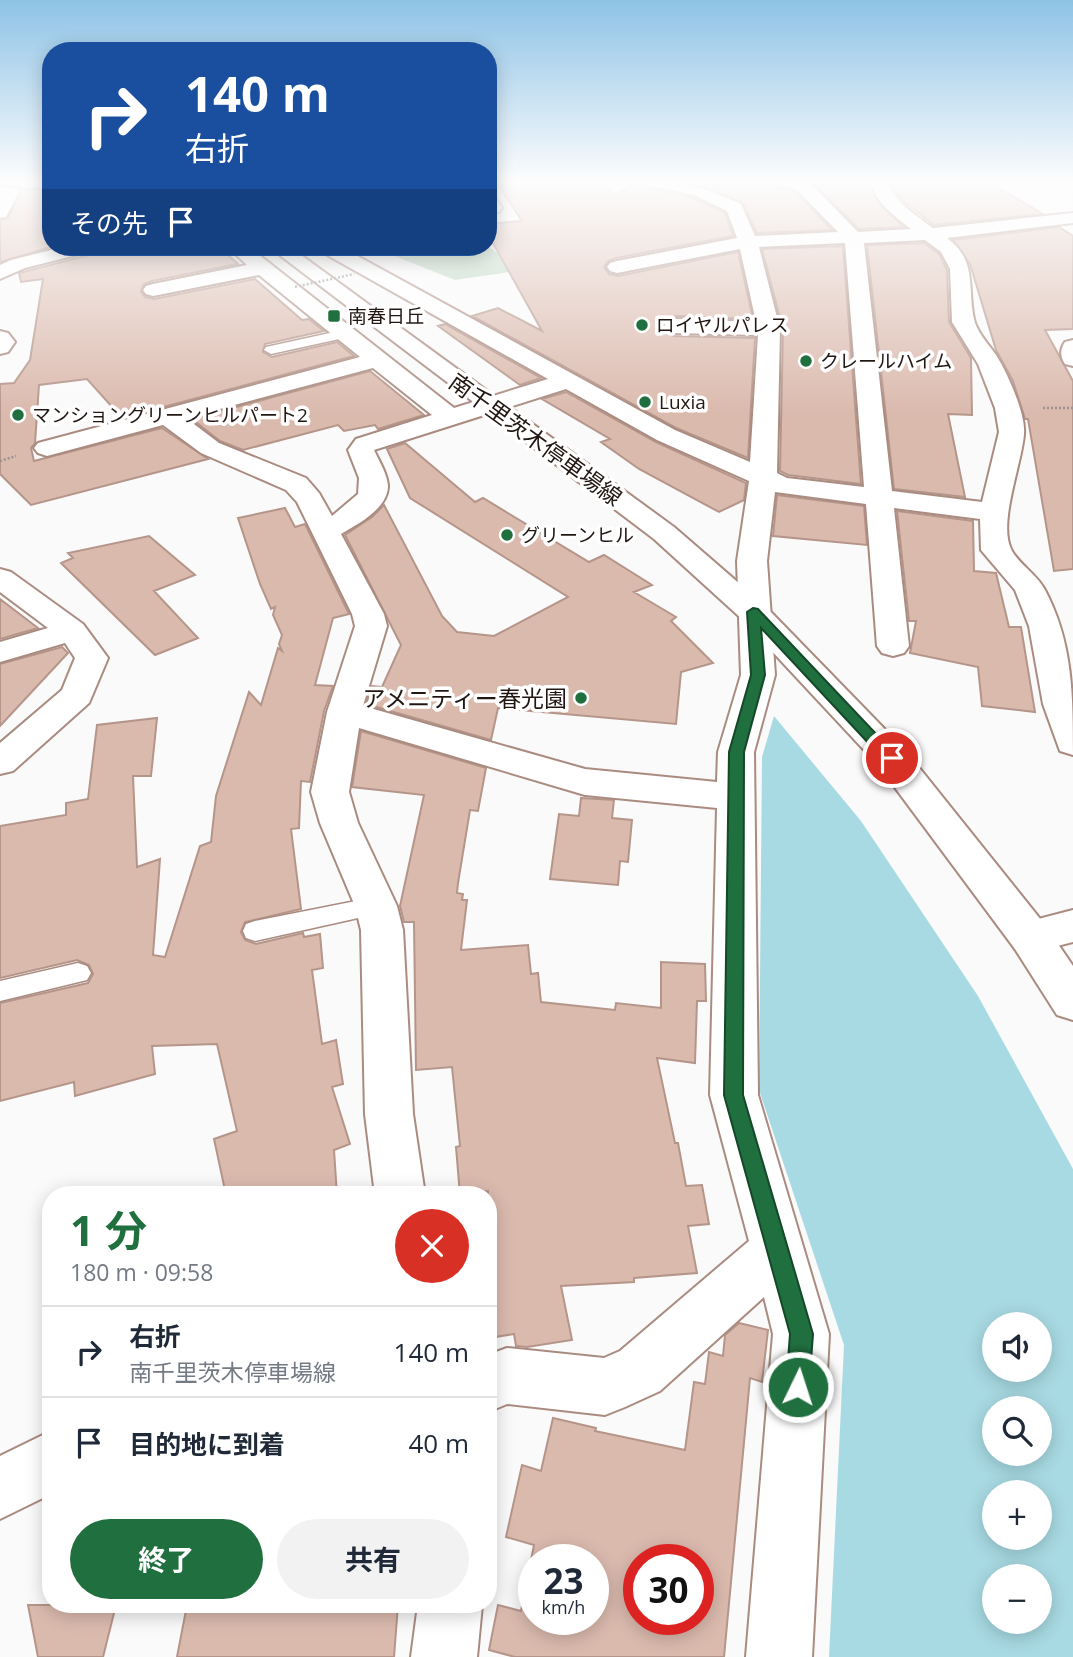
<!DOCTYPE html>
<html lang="ja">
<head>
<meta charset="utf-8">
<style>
	body { margin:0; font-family:"Open Sans","Noto Sans JP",sans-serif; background:#f2f2f3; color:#1f2937; height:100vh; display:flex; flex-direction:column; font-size:26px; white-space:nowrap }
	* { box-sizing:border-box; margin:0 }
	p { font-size:23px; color:#747a83 }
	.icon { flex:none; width:38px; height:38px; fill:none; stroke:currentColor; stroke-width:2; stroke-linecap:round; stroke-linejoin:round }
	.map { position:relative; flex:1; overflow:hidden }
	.details { position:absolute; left:42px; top:1186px; width:455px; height:427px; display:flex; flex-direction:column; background:#fff; border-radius:28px; box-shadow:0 4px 18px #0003 }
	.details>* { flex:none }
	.guide { position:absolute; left:42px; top:42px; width:455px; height:214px; border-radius:28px; box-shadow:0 4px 18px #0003; background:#1a4fa0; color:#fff; overflow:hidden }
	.controls { position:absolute; left:982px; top:1312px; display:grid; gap:14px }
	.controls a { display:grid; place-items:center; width:70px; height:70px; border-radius:50%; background:#fff; box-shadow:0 4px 18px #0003; font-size:35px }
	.speed { position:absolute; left:518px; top:1544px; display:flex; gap:14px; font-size:35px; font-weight:700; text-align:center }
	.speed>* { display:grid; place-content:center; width:91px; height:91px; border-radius:50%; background:#fff; box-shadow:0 4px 18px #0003; line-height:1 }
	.speed small { font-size:18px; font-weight:400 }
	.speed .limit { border:10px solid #d22; background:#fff; color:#111 }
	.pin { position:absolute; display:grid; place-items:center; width:60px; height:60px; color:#fff; margin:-30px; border:4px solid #fff; border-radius:50%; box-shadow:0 2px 7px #0007 }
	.me { position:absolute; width:77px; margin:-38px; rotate:4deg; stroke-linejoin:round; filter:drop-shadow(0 0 5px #0008) }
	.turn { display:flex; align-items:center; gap:24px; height:147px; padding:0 28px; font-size:32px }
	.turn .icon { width:91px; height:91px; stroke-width:2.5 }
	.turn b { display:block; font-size:49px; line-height:60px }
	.then { display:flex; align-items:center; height:66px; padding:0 28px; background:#0003; gap:14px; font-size:26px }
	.round { display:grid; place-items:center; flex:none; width:74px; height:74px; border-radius:37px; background:#f2f2f3 }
	.headline { display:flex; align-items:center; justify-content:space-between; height:119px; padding:0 28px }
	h1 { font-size:42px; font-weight:700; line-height:52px; color:#206f3f }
	.action { display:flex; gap:14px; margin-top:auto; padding:14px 28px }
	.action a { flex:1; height:80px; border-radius:42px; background:#206f3f; color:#fff; font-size:28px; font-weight:700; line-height:80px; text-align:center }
	.action a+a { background:#f2f2f3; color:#1f2937 }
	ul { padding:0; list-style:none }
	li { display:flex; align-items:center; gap:21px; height:91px; padding:0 28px; border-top:2px solid #e0e1e3 }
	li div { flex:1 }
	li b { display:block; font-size:26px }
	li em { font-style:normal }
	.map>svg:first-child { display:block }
</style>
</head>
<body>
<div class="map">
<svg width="1073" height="1657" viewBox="0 0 1073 1657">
	<rect width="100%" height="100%" fill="#fafafa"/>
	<!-- green -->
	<path fill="#b7d4be" d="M372 247H488L524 270 455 280Z"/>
	<!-- water -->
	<path fill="#a8dae3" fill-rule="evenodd" d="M774 716 861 821 978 996 1073 1169V1657H829L844 1345 759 1090 762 757ZM994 1325H1040V1370H994ZM994 1409H1040V1454H994ZM994 1493H1040V1538H994ZM994 1577H1040V1622H994Z"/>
	<!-- building -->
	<path fill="#dbbaae" stroke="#b5958a" stroke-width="2" fill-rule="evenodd" d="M542 181H596L616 195 635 183 644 184 646 188 693 198 725 213 733 236 616 258 608 261 604 267 609 274 618 276 738 252 753 319 675 316 665 320 662 327 666 334 675 336 755 338 748 458 676 428 472 316 498 308 542 331 488 234V224L522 221 498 185Z
		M679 181 719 185 731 181H775L779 188 796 192 832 230 757 233 742 202 706 187Z
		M811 181H868L879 204 904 227 859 229Z
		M889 181H987L1043 214 934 225 902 200Z
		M21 190H51V247L0 262V220L8 218Z
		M1059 227 1073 236V329L1045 330 1073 381V569L1054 571 1028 419H1025L1013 381 996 350 970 264 953 240Z
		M924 243 939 254 947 270 949 322 971 358 972 415 948 414 965 497 894 489 867 245Z
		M843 246 861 484 788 475 780 471 783 329 762 249Z
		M121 247H219L238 264 152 281 144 284 141 292 145 297 154 299 255 279 302 320 309 319 324 331 265 344 263 352 272 357 337 342 354 356 122 418 87 379 39 385 35 443 31 448 34 461 162 428 208 459 31 505 0 474V384L14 383 30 360 43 279 21 282 19 273 93 254 96 250Z
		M445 324 541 378 520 385 438 326Z
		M370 371 424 415 378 429 375 425 344 431 338 425 243 450 220 441 192 419Z
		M566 392 656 442 746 483 744 500 719 512 639 469 601 442 610 439 542 399Z
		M405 443 475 502 483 498 589 562 604 555 652 585 634 592 676 617 671 621 713 663 681 672 676 724 498 708 491 740 366 704 372 686 382 687 401 645 345 535 372 517 384 505 442 616 457 632 494 636 568 597 410 498 387 449Z
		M777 495 864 506 867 545 773 536Z
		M285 508 295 527 305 524 349 614 333 618 315 685 333 686 324 711 310 782 301 781 299 828 291 829 301 909 245 922 241 932 245 940 256 944 303 933 304 937 320 934 323 968 312 970 322 1044 336 1040 343 1084 332 1087 350 1144 334 1150 337 1195H226L214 1139 237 1131 217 1044 152 1046 155 1074 75 1096 74 1082 0 1101V1003L88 983 93 974 89 965 77 960 0 978V826L66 815V803L88 799 97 725 157 718 151 776H133L137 867 160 859 153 955 165 957 200 846 211 842 216 796 249 692 261 705 278 648 282 651 279 644 282 635 273 615 275 607 271 609 260 584 238 518Z
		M897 511 973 521 974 571 996 573 1009 627H1021L1035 712 982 706 978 667 910 653 916 621H909Z
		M149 536 195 575 154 591 198 638 155 655 61 563 73 558 68 553Z
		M0 599 38 628 0 639Z
		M62 647 68 653 0 726V664Z
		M361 731 486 768 478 811 470 810 458 883 457 893 463 894 462 900H467L461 950 528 945 531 974 538 973 541 1002 615 1010 616 1003 661 1008V962L705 964 706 1001H697L695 1063 657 1058 675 1143H678L686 1186 702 1185 709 1224 688 1226 697 1273 634 1278V1282L561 1286 572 1340 527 1347 516 1346 514 1334 495 1337 488 1292V1191L460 1195 456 1147 460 1146 452 1067 416 1070 414 922H404L400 906 424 795 352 787Z
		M581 798 614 800 612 818 632 820 628 862 620 861 618 885 550 879 559 814 579 816Z
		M739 1323 768 1330 762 1382 750 1378 724 1657H515L489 1650 498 1605 521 1611 534 1545 506 1537 522 1465 541 1471 553 1418 596 1428 595 1431 685 1450 694 1382 705 1384 709 1352 723 1356 725 1335ZM534 1559H593V1619H534ZM639 1559H698V1619H639Z
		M28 1605H116L103 1657H38Z
		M187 1605H398L394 1657H177Z"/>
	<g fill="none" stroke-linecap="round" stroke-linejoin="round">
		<!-- lane casing -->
		<g stroke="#aa8b80" stroke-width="3">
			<path id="lane" d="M348 329 353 330V336L271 354 264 350 266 347Z
				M376 897 385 900 388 906 385 912 255 941 246 938 243 931 246 924 255 921Z
				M78 963 87 966 91 973 87 980 0 1001V981Z"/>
		</g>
		<!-- street casing -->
		<g stroke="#aa8b80" stroke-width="4">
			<path id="street" d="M22 181H51V187L22 188 19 184Z
				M645 181C684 181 706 188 741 204L755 236 838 232 797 190 780 185 778 181 809 182 858 232 911 229C893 215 876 203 870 181H886C896 203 914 214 933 228L1073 213V223L947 238C978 261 967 287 974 319 976 331 989 345 996 355 1007 372 1026 414 1024 434 1022 463 998 522 1011 549 1018 564 1037 574 1045 590 1073 643 1073 696 1073 755L1060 751 1043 704 1029 626 1015 590 981 550 980 519 894 508 909 646 904 653 893 656 882 653 877 646 866 504 775 492 767 561 775 675 754 752 758 1095 829 1334 812 1657H746L773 1334 764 1297 660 1391 625 1407 605 1415 507 1404 488 1412V1355L507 1348 604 1358 620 1351 749 1241 710 1095 717 808 585 795 359 728 349 792 358 823 397 906 403 930 413 1114 425 1195H375L365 1114 361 930 355 906 320 823 311 792 327 712 355 626 352 614 297 502 286 490 201 453 163 425 47 456 38 453 34 448 38 443 360 357 259 275 153 296 146 294 143 290 146 286 153 284 247 265 228 247H249L454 408 548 379 320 251 317 247H341L675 430 750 462 758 335 675 333 667 331 664 326 667 321 675 319 756 322 740 249 617 273 610 271 607 267 610 263 617 261 737 238 727 211 694 195 647 185ZM925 240 941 252 950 269 952 322 978 364 995 408 999 432 982 502 892 491 864 243ZM845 243 864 487 787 478 777 473 780 329 759 247ZM373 368 432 415 356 439 348 450 359 478 358 494 332 516 319 493 306 478 219 443 186 418ZM566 389 657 440 749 481 737 561 741 675 718 752 717 782 585 769 363 706 387 626 384 614 341 534C358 524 387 509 388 487 388 475 379 461 374 450Z
				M0 187 16 188 19 192 6 217 0 218Z
				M488 195 494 196 502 208 499 212H488Z
				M63 247H95L92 251 25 268 0 279V265L11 260Z
				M0 331 8 333 15 342 8 352 0 354Z
				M1073 340V366L1065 364C1060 357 1060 349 1065 342Z
				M0 569 11 572 83 624 108 658 89 703 13 771 0 774V743L62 690 75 658 65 643 0 662V642L48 628 0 592Z
				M1073 910V942L1030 953 1015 949 1009 937 1015 925Z
				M51 1431V1494L0 1519V1456Z
				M418 1605H482L477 1657H411Z"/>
		</g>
		<!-- secondary casing -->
		<g stroke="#aa8b80" stroke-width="4">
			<path id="secondary" d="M269 247H290L674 527 764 605 905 750 1045 925 1073 966V1020L1057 1015 1015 949 879 766 742 619 654 539Z"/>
		</g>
		<!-- path -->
		<path stroke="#979290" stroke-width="2.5" stroke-dasharray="2 2" stroke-linecap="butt" d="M1043 408H1073
			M0 461 16 456"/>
		<!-- lane -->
		<use href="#lane" fill="#fff" fill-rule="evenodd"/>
		<!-- street -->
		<use href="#street" fill="#fff" fill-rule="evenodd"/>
		<!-- secondary -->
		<use href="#secondary" fill="#fff" fill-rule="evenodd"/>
		<!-- path-bridge -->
		<path stroke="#979290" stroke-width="2.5" stroke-dasharray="2 2" stroke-linecap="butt" d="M295 287 354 274"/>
	</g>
	<!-- sky -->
	<linearGradient id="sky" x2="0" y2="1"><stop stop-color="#8ec3e6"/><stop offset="0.44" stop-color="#fdfdfd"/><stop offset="1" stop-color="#fdfdfd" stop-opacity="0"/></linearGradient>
	<rect width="1073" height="413" fill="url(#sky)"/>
	<!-- route -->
	<path fill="#206f3f" stroke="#154829" stroke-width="2" d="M753 608 758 609 899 758 892 763 886 762 761 628 765 675 744 752 743 1095 813 1334 809 1387 806 1396 798 1399 789 1396 786 1387 790 1334 724 1095 729 752 751 675 747 612Z"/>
	<!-- markers -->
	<g fill="#206f3f" stroke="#fff" stroke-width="2.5">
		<rect x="327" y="309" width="14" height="14" rx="3.5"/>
		<circle cx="642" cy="325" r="7"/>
		<circle cx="806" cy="361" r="7"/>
		<circle cx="645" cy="402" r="7"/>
		<circle cx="18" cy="415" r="7"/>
		<circle cx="507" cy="535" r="7"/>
		<circle cx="581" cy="698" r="7"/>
	</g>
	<g text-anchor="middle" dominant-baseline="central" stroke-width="7" stroke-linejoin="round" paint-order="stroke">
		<!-- far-poi labels -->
		<g font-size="19" fill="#211612" stroke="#fff" text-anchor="start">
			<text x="348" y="316">南春日丘</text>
			<text x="656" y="325">ロイヤルパレス</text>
			<text x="820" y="361">クレールハイム</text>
			<text x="659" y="402">Luxia</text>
			<text x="32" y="415">マンショングリーンヒルパート2</text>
			<text x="521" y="535">グリーンヒル</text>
		</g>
		<!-- street labels -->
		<g font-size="23" fill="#211612" stroke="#fff">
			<text transform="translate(536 439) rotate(36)">南千里茨木停車場線</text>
		</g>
		<!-- poi labels -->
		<g font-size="23" fill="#211612" stroke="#fff" text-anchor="end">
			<text x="567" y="698">アメニティー春光園</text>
		</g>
	</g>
</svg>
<div class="controls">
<a><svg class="icon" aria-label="sound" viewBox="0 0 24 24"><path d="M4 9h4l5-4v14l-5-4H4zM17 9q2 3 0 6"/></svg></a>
<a><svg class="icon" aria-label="search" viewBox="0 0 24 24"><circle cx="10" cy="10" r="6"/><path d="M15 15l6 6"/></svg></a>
<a>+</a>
<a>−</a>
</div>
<div class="speed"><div>23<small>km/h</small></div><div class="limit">30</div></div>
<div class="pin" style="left:892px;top:758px;background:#d93025"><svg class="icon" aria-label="arrive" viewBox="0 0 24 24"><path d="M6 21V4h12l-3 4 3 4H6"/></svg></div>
<svg class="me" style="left:798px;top:1387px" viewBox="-20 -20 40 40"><circle r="17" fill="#206f3f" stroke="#fff" stroke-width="3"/><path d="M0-11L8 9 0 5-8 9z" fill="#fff"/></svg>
<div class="guide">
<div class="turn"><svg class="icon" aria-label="right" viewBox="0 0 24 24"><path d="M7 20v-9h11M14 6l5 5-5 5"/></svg><div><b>140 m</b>右折</div></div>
<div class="then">その先<svg class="icon" aria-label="arrive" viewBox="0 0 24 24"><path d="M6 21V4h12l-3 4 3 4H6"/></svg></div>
</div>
<section class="details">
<div class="headline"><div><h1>1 分</h1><p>180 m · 09:58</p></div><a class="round" style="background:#d93025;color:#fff"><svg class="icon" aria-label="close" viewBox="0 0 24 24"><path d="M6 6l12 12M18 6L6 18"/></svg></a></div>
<ul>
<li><svg class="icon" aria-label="right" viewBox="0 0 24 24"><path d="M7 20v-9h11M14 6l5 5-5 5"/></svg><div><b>右折</b><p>南千里茨木停車場線</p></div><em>140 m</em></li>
<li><svg class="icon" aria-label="arrive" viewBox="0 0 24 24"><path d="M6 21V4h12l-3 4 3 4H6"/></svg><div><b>目的地に到着</b></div><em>40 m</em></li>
</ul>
<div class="action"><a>終了</a><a>共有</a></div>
</section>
</div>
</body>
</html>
